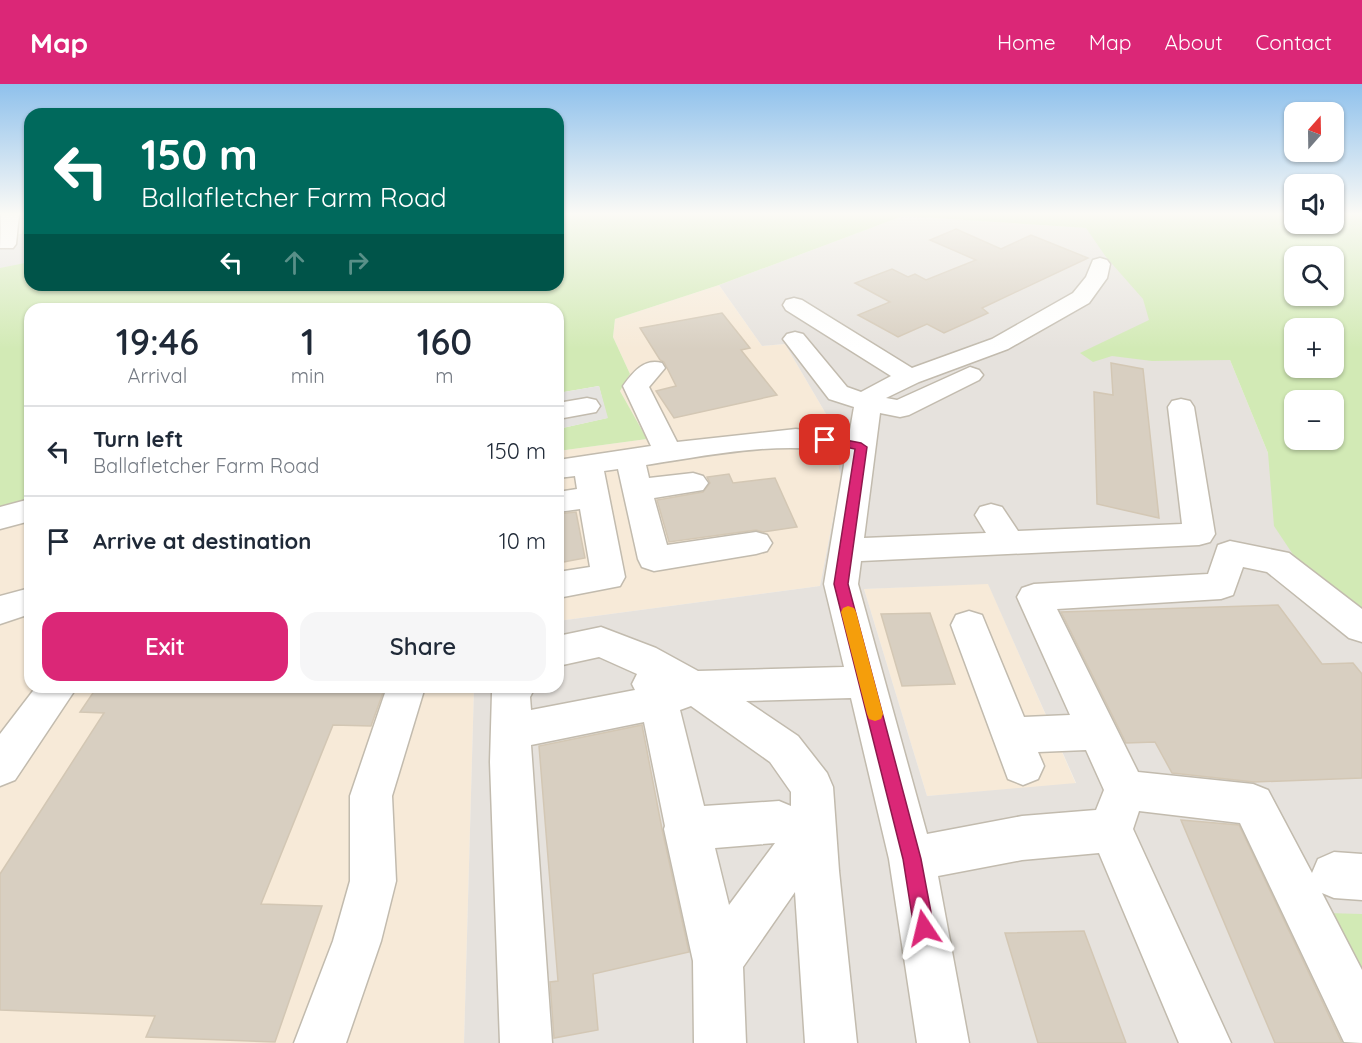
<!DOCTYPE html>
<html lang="en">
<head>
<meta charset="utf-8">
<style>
	body { margin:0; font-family:Quicksand,sans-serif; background:#f6f6f7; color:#1f2937; height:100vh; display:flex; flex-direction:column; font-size:22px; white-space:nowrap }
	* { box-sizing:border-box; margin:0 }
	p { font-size:20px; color:#747a83 }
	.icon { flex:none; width:33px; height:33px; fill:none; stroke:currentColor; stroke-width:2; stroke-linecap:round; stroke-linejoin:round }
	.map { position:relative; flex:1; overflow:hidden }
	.details { position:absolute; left:24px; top:219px; width:540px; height:390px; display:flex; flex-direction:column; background:#fff; border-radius:18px; box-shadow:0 2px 4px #0004 }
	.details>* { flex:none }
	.banner { position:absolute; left:24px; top:24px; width:540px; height:183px; border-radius:18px; box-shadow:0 2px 4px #0004; background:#00695c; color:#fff; overflow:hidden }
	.needle { width:39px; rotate:20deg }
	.fabs { position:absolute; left:1284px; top:18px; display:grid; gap:12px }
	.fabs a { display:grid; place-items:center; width:60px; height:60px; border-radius:12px; background:#fff; box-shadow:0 2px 4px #0004; font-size:30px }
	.pin { position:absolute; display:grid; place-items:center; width:51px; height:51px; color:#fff; margin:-26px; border-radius:12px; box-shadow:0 3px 9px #0006 }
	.me { position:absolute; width:66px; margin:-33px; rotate:350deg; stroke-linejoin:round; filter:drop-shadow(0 0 4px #0008) }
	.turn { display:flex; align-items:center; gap:21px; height:126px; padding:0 18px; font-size:27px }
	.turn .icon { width:78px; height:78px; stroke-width:2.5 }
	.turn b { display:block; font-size:42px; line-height:51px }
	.lanes { display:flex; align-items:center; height:57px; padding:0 18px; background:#0003; justify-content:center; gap:30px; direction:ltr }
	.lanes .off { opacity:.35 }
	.eta { display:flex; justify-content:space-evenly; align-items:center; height:102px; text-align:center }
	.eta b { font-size:36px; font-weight:600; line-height:42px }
	.cta { display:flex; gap:12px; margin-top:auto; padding:12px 18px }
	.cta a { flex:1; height:69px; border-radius:18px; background:#db2777; color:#fff; font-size:24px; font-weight:600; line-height:69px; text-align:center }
	.cta a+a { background:#f6f6f7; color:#1f2937 }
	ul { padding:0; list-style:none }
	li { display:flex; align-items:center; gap:18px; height:90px; padding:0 18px; border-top:2px solid #e0e1e3 }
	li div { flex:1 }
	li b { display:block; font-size:22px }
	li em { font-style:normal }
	header { display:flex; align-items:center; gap:36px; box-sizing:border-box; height:84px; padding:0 30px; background:#db2777; color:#fff }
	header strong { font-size:28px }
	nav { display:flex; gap:33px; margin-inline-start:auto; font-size:21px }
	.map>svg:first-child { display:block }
</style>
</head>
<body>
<header>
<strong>Map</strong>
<nav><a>Home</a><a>Map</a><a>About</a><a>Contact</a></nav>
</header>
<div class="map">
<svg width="1362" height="959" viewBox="0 0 1362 959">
	<rect width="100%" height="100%" fill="#f6f3ec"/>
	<!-- commercial -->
	<path fill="#f7ead8" d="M719 201 762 262 785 260 829 335 841 394 820 502 558 537V367L647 355 620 307 630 290 613 253 615 235Z
		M30 417V603H474L464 959H0V425Z
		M988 499 1076 700 927 712 864 505Z"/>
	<!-- industrial -->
	<path fill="#e6e2dd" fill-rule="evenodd" d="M903 132 1086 144 1230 276 1268 369 1362 465V959H464L474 603H558V537L820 502 841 394 829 335 785 260 762 262 719 201ZM988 500 1076 699 927 712 864 505Z"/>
	<!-- green -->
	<path fill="#d2eab5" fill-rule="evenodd" d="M558 130H1294V140H1334V130H1362V536L1300 481 1274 442 1268 369 1230 276 1152 277 1112 272 1093 278 1080 269 1149 236 1143 215 1106 173 1086 144 903 132 719 201 615 235 613 253 630 290 620 307 647 355 558 367V345L607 334 599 302 558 309V225H30V415L0 423V154L22 150 26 134 30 133V201H558ZM1294 172H1334V212H1294ZM1294 244H1334V284H1294ZM1294 316H1334V356H1294Z
		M1326 829 1362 830V902Z"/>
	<!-- parking -->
	<path fill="#e5e3e0" d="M30 149V178L0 184V154Z
		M599 302 608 334 558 345V309Z"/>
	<!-- building -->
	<path fill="#d8cfc1" stroke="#d3c7b4" stroke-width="1.5" d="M956 145 1001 165 1031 151 1088 174 982 224 988 229 944 249 927 240 898 253 858 231 890 218 855 199 892 185 908 193 915 190 926 196 976 176 930 156Z
		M722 229 750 264 741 266 777 311 674 334 656 307 676 302 664 278 660 276 640 244Z
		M1111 279 1143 285 1159 434 1097 420 1094 308 1113 311Z
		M729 390 733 399 775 394 797 443 763 448 756 446 669 458 657 416 703 408 710 399 707 393Z
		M576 428 585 474 558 479V430Z
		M1278 521 1322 580 1353 579 1362 590V694L1254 698 1172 689 1155 658 1126 659 1061 528Z
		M930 529 955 600 902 602 881 530Z
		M97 603H385L371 642 333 641 261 820 322 822 275 958 146 953 155 932 0 926V790L104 629 80 628Z
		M642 641 662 745 689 868 593 890 598 946 554 954 550 898 558 897 539 662Z
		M1181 736 1239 741 1342 959H1275Z
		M1084 847 1126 959H1038L1005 849Z"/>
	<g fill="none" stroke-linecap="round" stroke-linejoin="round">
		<!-- minor casing -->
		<g stroke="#c2bbae" stroke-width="3">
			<path id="minor" d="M1 130H19L16 160 13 164H0Z
				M1100 174 1107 176 1110 180 1107 194 1089 219 1008 265 919 298 886 314 897 316 970 283 979 286 983 291 979 296 909 331 900 333 880 329 864 454 986 449 975 431 980 423 991 420 1002 423 1018 447 1182 440 1168 323 1172 317 1181 315 1190 317 1194 323 1215 450 1210 458 1199 461 861 477 858 500 927 750 1022 732 1096 726 1104 706 1086 666 1038 668 1044 682 1038 695 1023 701 1008 695 951 541 956 531 969 527 982 531 1024 633 1070 631 1017 513 1022 504 1034 500 1208 490 1218 461 1230 457 1289 469 1362 525V558L1349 554 1267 488 1243 483 1233 511 1221 515 1057 525 1138 688 1253 700 1268 706 1312 789 1318 775 1334 768 1362 770V816L1334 814 1322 809 1362 886V959L1344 958 1240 739 1139 727 1133 745 1231 959H1179L1099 769 1022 776 938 792 969 959H917L889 775 851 614 746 617 798 652 827 689 833 703 839 787 857 959H805L795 808 743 883 746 959H694L693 877 664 745 665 742 644 638 531 661 552 959H500L490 678 492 609 495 603H535L530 613 531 626 635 606 632 600 637 590 599 573 558 582V552L601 543 656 564 698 587 844 583 824 500 846 369C780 356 711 371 646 381L649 394 693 389 703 392 708 399 703 406 654 414 667 461 756 448 767 451 772 459 767 467 756 470 654 487 642 483 638 475 618 385 604 387 625 493 620 502 558 514V488L590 483 580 425 558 428V408L577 405 575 392 558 394V376L651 362 623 302C633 288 644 274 662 279L665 284 649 303 677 358 796 345 849 352 854 323 829 315 783 255 787 250 795 248 803 250 847 303 861 308 891 292 786 226 783 221 786 216 794 214 802 216 912 284 992 255 1073 209 1086 193 1093 176ZM691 622 770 678 791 708V722L779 717 704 722 680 626ZM775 759 729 821 715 764Z
				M587 314 596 316 600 322 596 328 558 335V319Z
				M30 415V437L0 445V423Z
				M30 504V530L0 540V512Z
				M36 603H77L15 696 0 702V650Z
				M387 603H425L392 712 396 797 381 857 346 959H294L333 857 350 797V712Z"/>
		</g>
		<!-- minor -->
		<use href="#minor" fill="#fff" fill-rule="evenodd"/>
	</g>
	<!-- sky -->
	<linearGradient id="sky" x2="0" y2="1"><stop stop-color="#8fc1ec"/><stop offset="0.49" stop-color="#fbfaf6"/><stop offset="1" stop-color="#fbfaf6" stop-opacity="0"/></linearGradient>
	<rect width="1362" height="265" fill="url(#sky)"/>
	<!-- route -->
	<path fill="#db2777" stroke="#8e194d" stroke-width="1.5" d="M825 352 861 359 867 363 848 500 921 775 934 844 931 851 924 854 917 851 914 844 903 775 834 500 855 365 821 358 819 356Z"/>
	<!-- slow -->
	<path fill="#f59e0b" d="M848 522 854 524 856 528 883 630 881 635 875 637 869 635 867 630 841 528 843 524Z"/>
</svg>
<div class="fabs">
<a><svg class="needle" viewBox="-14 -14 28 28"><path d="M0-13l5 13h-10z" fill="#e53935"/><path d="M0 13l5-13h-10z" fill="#747a83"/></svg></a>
<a><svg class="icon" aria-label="sound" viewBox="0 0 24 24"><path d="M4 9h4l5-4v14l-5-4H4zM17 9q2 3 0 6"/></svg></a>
<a><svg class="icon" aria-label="search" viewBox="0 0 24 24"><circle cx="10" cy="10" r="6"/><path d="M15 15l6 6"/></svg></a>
<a>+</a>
<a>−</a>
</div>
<div class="pin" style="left:825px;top:356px;background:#d93025"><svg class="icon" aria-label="arrive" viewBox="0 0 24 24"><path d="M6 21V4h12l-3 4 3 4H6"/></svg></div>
<svg class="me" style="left:924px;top:844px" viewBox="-20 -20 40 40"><path d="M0-17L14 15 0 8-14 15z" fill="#db2777" stroke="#fff" stroke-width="4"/></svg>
<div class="banner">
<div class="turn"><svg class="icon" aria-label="left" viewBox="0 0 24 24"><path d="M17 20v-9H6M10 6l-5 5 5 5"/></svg><div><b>150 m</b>Ballafletcher Farm Road</div></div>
<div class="lanes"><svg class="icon" aria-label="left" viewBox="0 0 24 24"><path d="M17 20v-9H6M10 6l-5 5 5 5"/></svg><svg class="icon off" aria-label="ahead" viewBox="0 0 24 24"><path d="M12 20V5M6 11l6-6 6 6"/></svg><svg class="icon off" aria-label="right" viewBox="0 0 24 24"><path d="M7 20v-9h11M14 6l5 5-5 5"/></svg></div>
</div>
<section class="details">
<div class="eta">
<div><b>19:46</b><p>Arrival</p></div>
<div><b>1</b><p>min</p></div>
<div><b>160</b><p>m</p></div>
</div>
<ul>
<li><svg class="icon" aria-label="left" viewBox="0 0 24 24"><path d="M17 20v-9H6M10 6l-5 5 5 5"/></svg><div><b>Turn left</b><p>Ballafletcher Farm Road</p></div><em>150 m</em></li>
<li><svg class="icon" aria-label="arrive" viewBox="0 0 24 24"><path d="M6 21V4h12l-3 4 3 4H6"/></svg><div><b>Arrive at destination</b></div><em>10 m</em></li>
</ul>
<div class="cta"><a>Exit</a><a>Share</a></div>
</section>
</div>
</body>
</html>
